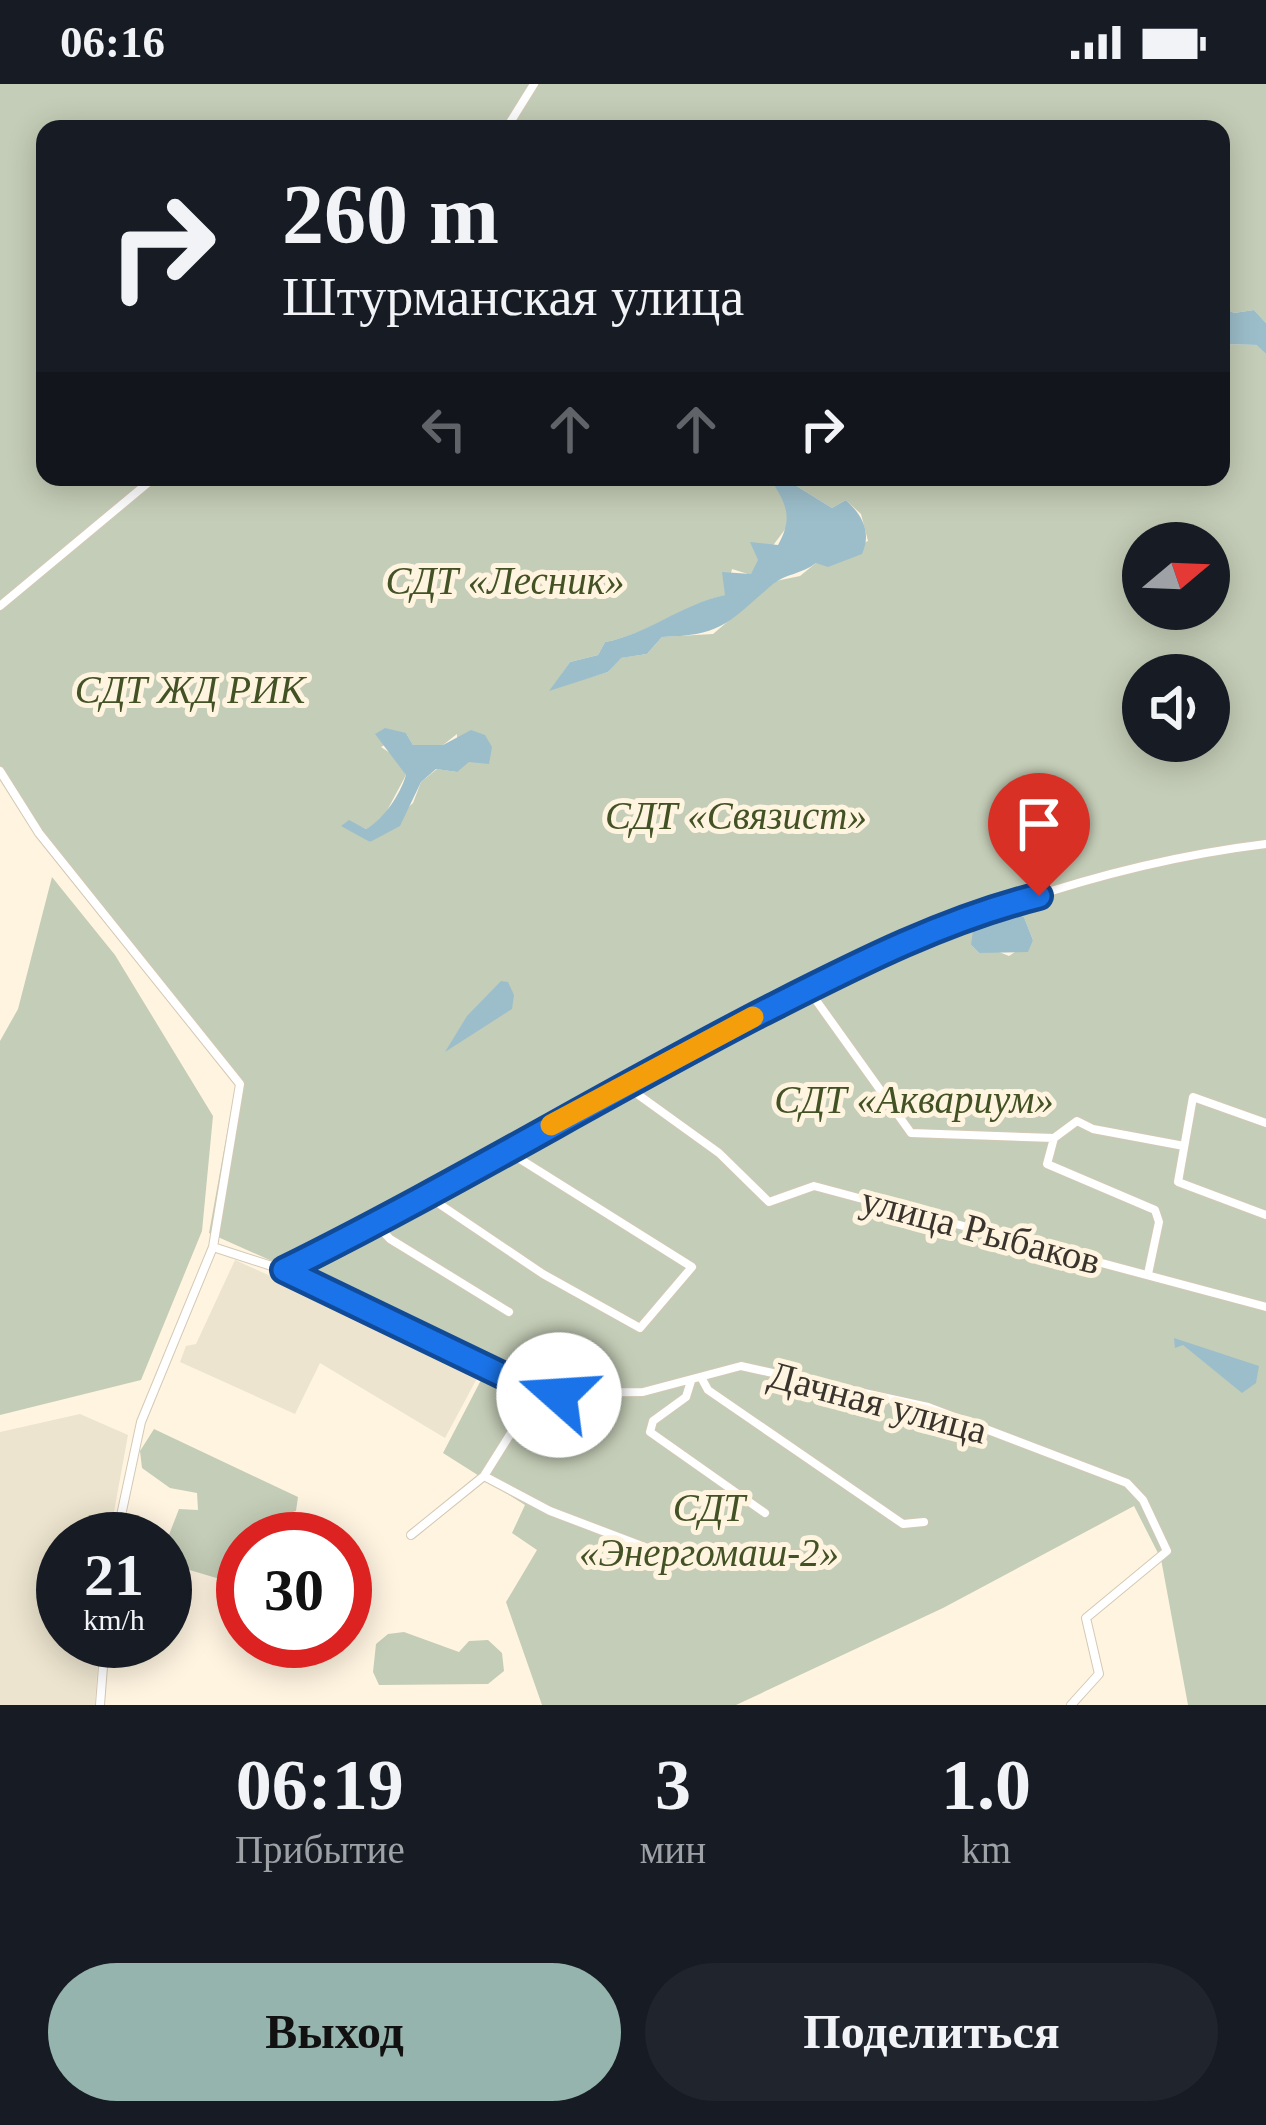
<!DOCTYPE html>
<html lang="ru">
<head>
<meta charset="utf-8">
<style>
	body { margin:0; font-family:"Times New Roman",serif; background:#20242c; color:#f1f3f6; height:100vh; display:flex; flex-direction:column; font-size:45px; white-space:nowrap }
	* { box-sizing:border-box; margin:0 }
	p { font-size:39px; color:#9ea1a6 }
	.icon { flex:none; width:66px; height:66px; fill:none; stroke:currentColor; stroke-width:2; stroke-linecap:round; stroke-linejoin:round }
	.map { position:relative; height:1621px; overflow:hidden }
	.drawer { display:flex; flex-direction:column; background:#171b24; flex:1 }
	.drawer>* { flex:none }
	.top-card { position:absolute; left:36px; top:36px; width:1194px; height:366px; border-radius:24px; box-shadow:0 6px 30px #0003; background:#171b24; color:#f1f3f6; overflow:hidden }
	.needle { width:78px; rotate:71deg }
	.fabs { position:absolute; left:1122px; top:438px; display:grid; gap:24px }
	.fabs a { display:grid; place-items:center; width:108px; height:108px; border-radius:50%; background:#171b24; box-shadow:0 6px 30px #0003; font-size:60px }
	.speed { position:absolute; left:36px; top:1428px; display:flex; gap:24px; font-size:60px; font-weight:700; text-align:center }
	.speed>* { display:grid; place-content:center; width:156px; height:156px; border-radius:50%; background:#171b24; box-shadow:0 6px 30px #0003; line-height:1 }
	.speed small { font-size:30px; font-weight:400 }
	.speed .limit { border:18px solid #d22; background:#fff; color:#111 }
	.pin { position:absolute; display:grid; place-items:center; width:102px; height:102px; color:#fff; margin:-123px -51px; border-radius:50% 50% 50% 0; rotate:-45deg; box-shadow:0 0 12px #0007 }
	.pin .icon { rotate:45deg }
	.me { position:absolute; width:132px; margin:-66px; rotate:289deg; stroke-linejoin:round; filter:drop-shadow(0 0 9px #0008) }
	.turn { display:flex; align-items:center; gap:42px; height:252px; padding:0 48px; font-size:54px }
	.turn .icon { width:156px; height:156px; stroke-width:2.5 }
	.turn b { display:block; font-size:84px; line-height:102px }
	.lanes { display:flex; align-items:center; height:114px; padding:0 48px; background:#0003; justify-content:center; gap:60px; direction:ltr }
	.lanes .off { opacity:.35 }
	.eta { display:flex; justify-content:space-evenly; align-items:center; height:204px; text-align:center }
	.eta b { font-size:72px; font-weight:700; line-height:84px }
	.cta { display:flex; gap:24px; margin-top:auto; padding:24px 48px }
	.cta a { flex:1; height:138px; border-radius:72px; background:#95b4ad; color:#111; font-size:48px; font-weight:700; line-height:138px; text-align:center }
	.cta a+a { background:#20242c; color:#f1f3f6 }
	.status { display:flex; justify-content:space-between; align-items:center; height:84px; padding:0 60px; background:#171b24; direction:ltr }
	.status svg { height:33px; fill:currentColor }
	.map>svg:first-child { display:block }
</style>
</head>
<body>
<div class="status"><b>06:16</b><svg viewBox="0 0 49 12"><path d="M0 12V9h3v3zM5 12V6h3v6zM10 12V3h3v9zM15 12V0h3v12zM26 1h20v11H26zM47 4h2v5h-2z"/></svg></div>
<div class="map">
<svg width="1266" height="1621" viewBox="0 0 1266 1621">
	<rect width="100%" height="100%" fill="#fff4e0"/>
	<!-- industrial -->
	<path fill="#ece4ce" d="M235 1176 481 1287 445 1354 320 1279 295 1330 180 1278 186 1262 196 1260Z
		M80 1330 128 1351 109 1455H63V1527L58 1542 63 1557 99 1558 95 1621H0V1348Z"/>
	<!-- green -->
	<path fill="#c4cdb7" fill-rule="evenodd" d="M0 0H1266V239L1254 226 1234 229 1221 222V45H45V393H769L786 418 789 440 751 491 732 485 726 511C683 520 647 551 605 558L598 571 570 578 551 605 608 588 620 574 647 570 662 553 713 550 776 497 800 492 816 479 868 457 861 430 846 416 832 424 782 393H1221V260L1258 261 1266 270V1621H1188L1161 1475 1134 1422 943 1524 736 1621H542L506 1518 537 1466 512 1449 525 1421 443 1369 492 1275 209 1149 236 999 43 761 0 694ZM1143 459H1209V525H1143ZM1143 591H1209V657H1143ZM406 649 413 661H443L457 650V688L437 685 421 698 413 719 370 758 349 737 366 745 382 736 406 691 396 673 381 663ZM1017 830 1024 833 1033 856 1009 872 994 866 979 869 971 861 984 840Z
		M52 793 115 871 213 1032 202 1147 141 1296 0 1331V957L18 925Z
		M154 1345 298 1413 296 1427 268 1436 255 1455H243V1502L183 1484 167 1456 179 1425 198 1426 197 1409 170 1404 142 1384 140 1367Z
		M404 1548 459 1568 469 1557 488 1556 502 1569 504 1587 488 1600 379 1601 373 1588 376 1560 388 1550Z"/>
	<!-- water -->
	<path fill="#9cbecb" d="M1221 222 1234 229 1254 226 1266 239V270L1257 261 1221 260Z
		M769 393H782L832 424 846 416C862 431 872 448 862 470L828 483 816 479C802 490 785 490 773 500 729 538 722 552 662 553L647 570 621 574 608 588 549 607 570 578 598 571 605 558C646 551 682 520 725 511L722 488 751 490 758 476 750 458 778 461C794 433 786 419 769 393Z
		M385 644 406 649 413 661H443L471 646 485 651 492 663 489 680 469 678 457 688 436 685 421 698 400 742 370 758 341 742 349 736 366 745C384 735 400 711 406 691L375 650Z
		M1017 830 1024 833 1033 856 1028 868 979 869 971 861 973 847Z
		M501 897 508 898 514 911 512 925 445 968 467 932Z
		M1174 1254 1259 1282 1256 1299 1242 1309 1183 1261 1175 1264Z"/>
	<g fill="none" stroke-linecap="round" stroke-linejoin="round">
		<!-- street casing -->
		<g stroke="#d3c9b5" stroke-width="10">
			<path id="street" d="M506 45 534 0
				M0 522 155 393
				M0 687 39 749 240 1000 213 1163 141 1338 116 1455
				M808 905 911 1049 1054 1054 1077 1037 1093 1045 1184 1062
				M634 995 633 1007 719 1069 769 1118 814 1102 1266 1223
				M1266 1039 1193 1013 1178 1098 1266 1131
				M1054 1054 1047 1080 1155 1126 1159 1138 1148 1190
				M426 1111 543 1190 640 1244 692 1183 507 1067
				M375 1139 390 1155 509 1228
				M213 1163 284 1186C603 1025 902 804 1266 760
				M284 1186 547 1309 643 1308 741 1282 928 1323 1127 1399 1143 1416 1167 1467 1086 1534 1099 1590 1071 1621
				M702 1295 708 1306 903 1440 924 1438
				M691 1297 686 1313 653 1337 650 1348 765 1429
				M484 1392 550 1427 650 1465
				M411 1451 484 1392 538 1306
				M100 1621 105 1557"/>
		</g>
		<!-- street -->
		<use href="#street" stroke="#fff" stroke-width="8"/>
	</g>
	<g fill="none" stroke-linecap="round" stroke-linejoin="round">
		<!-- route casing -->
		<g stroke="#114b97" stroke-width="30">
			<path id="route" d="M559 1311 527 1303 284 1186C446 1106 601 1012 761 929 852 883 940 837 1039 812"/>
		</g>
		<!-- route -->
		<use href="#route" stroke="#1a73e8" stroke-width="21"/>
		<!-- slow -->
		<path stroke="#f59e0b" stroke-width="21" d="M551 1041 753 933"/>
	</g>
	<g text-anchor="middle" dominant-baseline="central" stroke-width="10" stroke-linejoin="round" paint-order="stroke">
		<!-- park labels -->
		<g font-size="39" font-style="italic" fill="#435224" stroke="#fff4e0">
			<text x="505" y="496">СДТ «Лесник»</text>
			<text x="190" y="605">СДТ ЖД РИК</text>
			<text x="736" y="731">СДТ «Связист»</text>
			<text x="914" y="1015">СДТ «Аквариум»</text>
			<text x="709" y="1423">СДТ<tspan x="709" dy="45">«Энергомаш-2»</tspan></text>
		</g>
		<!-- street labels -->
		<g font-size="39" fill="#39342d" stroke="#fff4e0">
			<text transform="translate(981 1146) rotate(15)">улица Рыбаков</text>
			<text transform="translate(878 1318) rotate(15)">Дачная улица</text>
		</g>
	</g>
</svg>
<div class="fabs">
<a><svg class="needle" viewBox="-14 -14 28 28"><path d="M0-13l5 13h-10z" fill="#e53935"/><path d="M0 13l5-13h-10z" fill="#9ea1a6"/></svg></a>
<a><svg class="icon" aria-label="sound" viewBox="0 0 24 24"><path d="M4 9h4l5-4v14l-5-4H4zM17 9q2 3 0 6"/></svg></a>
</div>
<div class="speed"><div>21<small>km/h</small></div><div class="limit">30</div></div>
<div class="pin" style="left:1039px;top:812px;background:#d93025"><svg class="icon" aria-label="arrive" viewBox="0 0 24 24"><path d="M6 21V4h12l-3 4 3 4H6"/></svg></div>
<svg class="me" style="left:559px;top:1311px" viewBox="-20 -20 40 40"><circle r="19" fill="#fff"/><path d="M0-13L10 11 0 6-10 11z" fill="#1a73e8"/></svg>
<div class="top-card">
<div class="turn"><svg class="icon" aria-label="right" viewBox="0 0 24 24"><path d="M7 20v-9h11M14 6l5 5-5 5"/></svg><div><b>260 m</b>Штурманская улица</div></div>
<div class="lanes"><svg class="icon off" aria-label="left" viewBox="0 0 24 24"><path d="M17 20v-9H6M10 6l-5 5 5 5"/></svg><svg class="icon off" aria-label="ahead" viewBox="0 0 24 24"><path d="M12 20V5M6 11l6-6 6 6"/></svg><svg class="icon off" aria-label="ahead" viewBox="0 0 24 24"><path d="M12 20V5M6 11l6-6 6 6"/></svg><svg class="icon" aria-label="right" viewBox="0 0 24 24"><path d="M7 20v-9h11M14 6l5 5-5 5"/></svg></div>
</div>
</div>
<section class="drawer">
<div class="eta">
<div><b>06:19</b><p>Прибытие</p></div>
<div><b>3</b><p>мин</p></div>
<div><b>1.0</b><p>km</p></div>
</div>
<div class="cta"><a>Выход</a><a>Поделиться</a></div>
</section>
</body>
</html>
